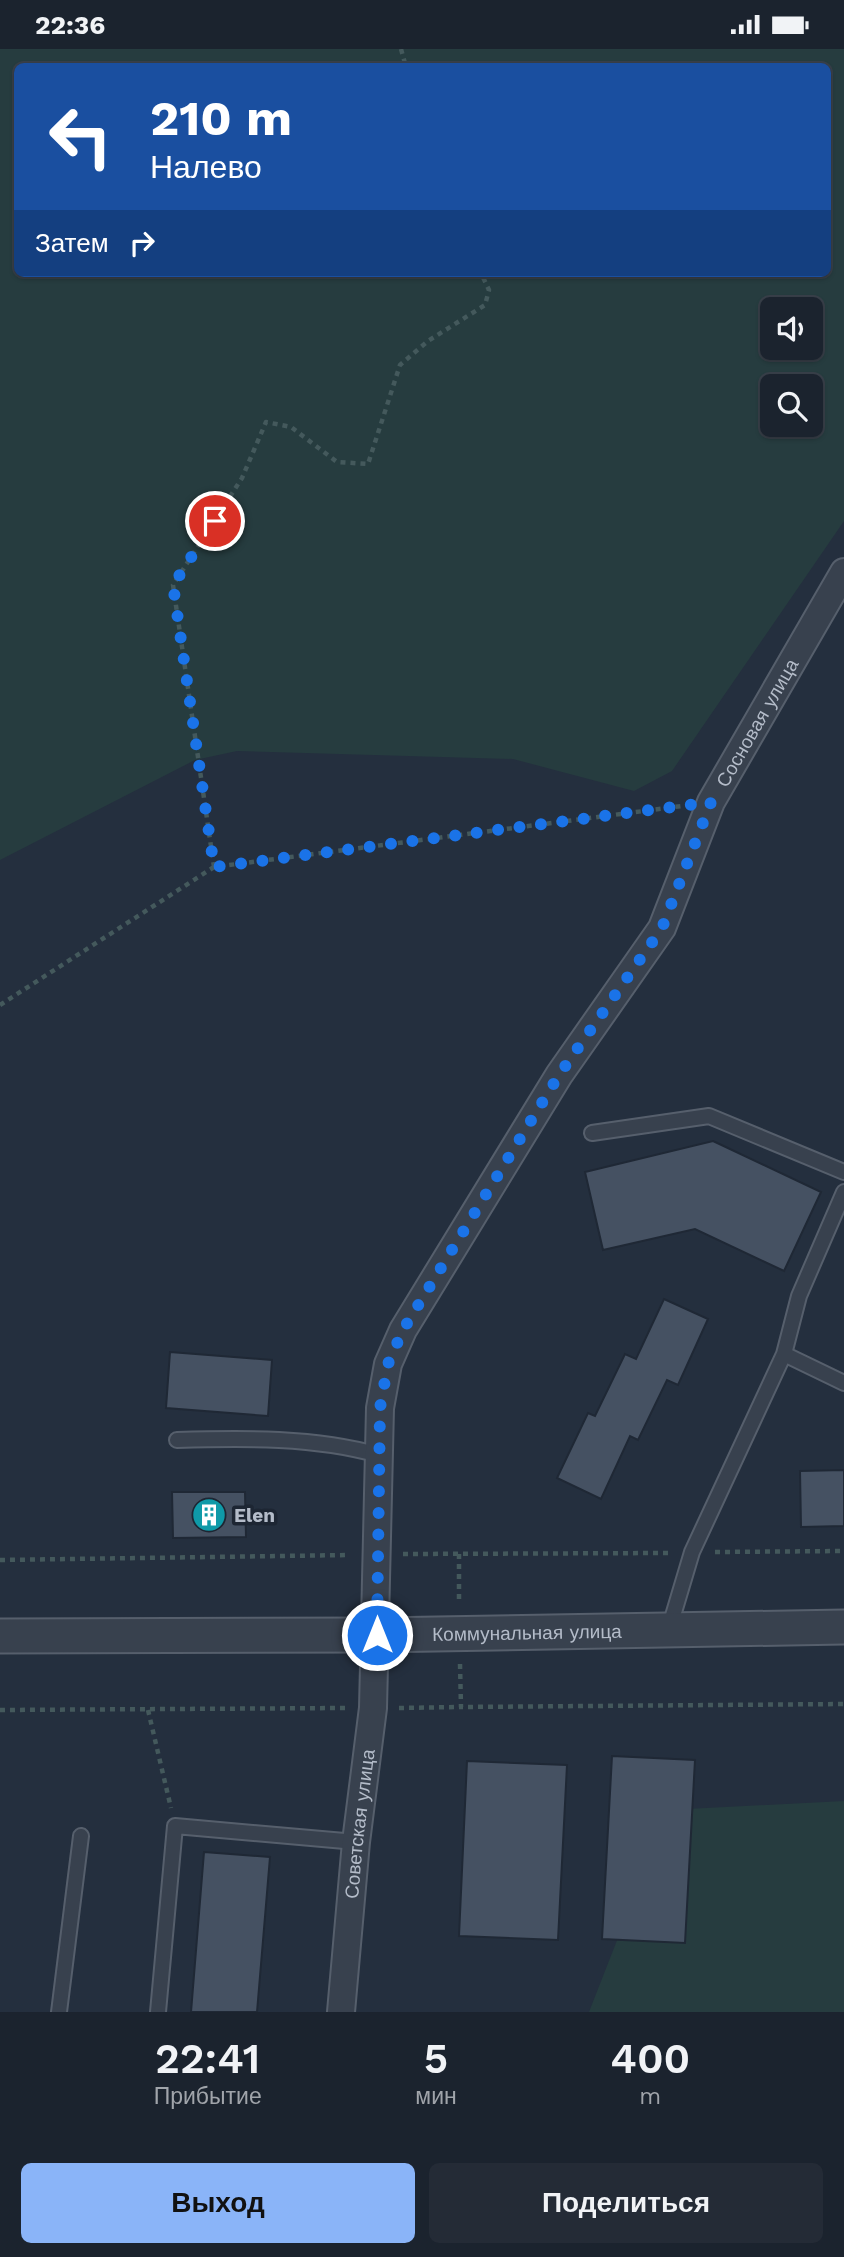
<!DOCTYPE html>
<html lang="ru">
<head>
<meta charset="utf-8">
<style>
	body { margin:0; font-family:"Work Sans",sans-serif; background:#242b36; color:#f1f3f6; height:100vh; display:flex; flex-direction:column; font-size:26px; white-space:nowrap }
	* { box-sizing:border-box; margin:0 }
	p { font-size:23px; color:#a0a4aa }
	.icon { flex:none; width:38px; height:38px; fill:none; stroke:currentColor; stroke-width:2; stroke-linecap:round; stroke-linejoin:round }
	.map { position:relative; height:1963px; overflow:hidden }
	.details { display:flex; flex-direction:column; background:#1b232e; flex:1 }
	.details>* { flex:none }
	.hud { position:absolute; left:14px; top:14px; width:817px; height:214px; border-radius:10px; box-shadow:0 2px 5px #0004,0 0 0 2px #39404a; background:#1a4fa0; color:#fff; overflow:hidden }
	.tools { position:absolute; left:760px; top:248px; display:grid; gap:14px }
	.tools a { display:grid; place-items:center; width:63px; height:63px; border-radius:10px; background:#1b232e; box-shadow:0 2px 5px #0004,0 0 0 2px #39404a; font-size:35px }
	.pin { position:absolute; display:grid; place-items:center; width:60px; height:60px; color:#fff; margin:-30px; border:4px solid #fff; border-radius:50%; box-shadow:0 2px 7px #0007 }
	.me { position:absolute; width:77px; margin:-38px; rotate:0deg; stroke-linejoin:round; filter:drop-shadow(0 0 5px #0008) }
	.turn { display:flex; align-items:center; gap:24px; height:147px; padding:0 21px; font-size:32px }
	.turn .icon { width:91px; height:91px; stroke-width:2.5 }
	.turn b { display:block; font-size:49px; line-height:60px }
	.then { display:flex; align-items:center; height:66px; padding:0 21px; background:#0003; gap:14px; font-size:26px }
	.eta { display:flex; justify-content:space-evenly; align-items:center; height:119px; text-align:center }
	.eta b { font-size:42px; font-weight:600; line-height:49px }
	.button { display:flex; gap:14px; margin-top:auto; padding:14px 21px }
	.button a { flex:1; height:80px; border-radius:10px; background:#8ab4f8; color:#111; font-size:28px; font-weight:600; line-height:80px; text-align:center }
	.button a+a { background:#242b36; color:#f1f3f6 }
	.status { display:flex; justify-content:space-between; align-items:center; height:49px; padding:0 35px; background:#1b232e; direction:ltr }
	.status svg { height:19px; fill:currentColor }
	.map>svg:first-child { display:block }
</style>
</head>
<body>
<div class="status"><b>22:36</b><svg viewBox="0 0 49 12"><path d="M0 12V9h3v3zM5 12V6h3v6zM10 12V3h3v9zM15 12V0h3v12zM26 1h20v11H26zM47 4h2v5h-2z"/></svg></div>
<div class="map">
<svg width="844" height="1963" viewBox="0 0 844 1963">
	<rect width="100%" height="100%" fill="#242f3e"/>
	<!-- green -->
	<path fill="#263c3f" fill-rule="evenodd" d="M0 0H844V472L672 722 634 742 513 710 237 702 195 711 0 811ZM18 18H828V224H18ZM772 261H810V299H772ZM772 338H810V376H772Z
		M844 1752V1963H589L668 1761Z"/>
	<!-- building -->
	<path fill="#455162" stroke="#1f2835" stroke-width="2" d="M713 1092 821 1143 784 1222 695 1180 603 1201 585 1123Z
		M664 1250 708 1270 678 1336 667 1331 638 1391 630 1387 601 1450 557 1429 588 1364 595 1367 625 1305 636 1310Z
		M170 1303 272 1311 268 1367 166 1359Z
		M844 1421V1477L801 1478 800 1422Z
		M172 1443H245L246 1488 173 1489Z
		M612 1707 695 1711 685 1894 602 1890Z
		M467 1712 567 1716 558 1891 459 1887Z
		M204 1803 270 1808 257 1963H191Z"/>
	<g fill="none" stroke-linecap="round" stroke-linejoin="round">
		<!-- service casing -->
		<g stroke="#565f6c" stroke-width="18">
			<path id="service" d="M592 1084 709 1067 844 1123
				M784 1305 844 1334
				M177 1391C245 1389 314 1388 379 1406
				M669 1580 692 1503 784 1305 799 1247 844 1143
				M59 1963 81 1787
				M158 1963 175 1777 356 1793"/>
		</g>
		<!-- minor casing -->
		<g stroke="#565f6c" stroke-width="30">
			<g id="minor">
				<path id="s1" d="M341 1963 356 1793 373 1659 380 1359 388 1315 403 1281 559 1026 662 879 711 753 844 523"/>
			</g>
		</g>
		<!-- tertiary casing -->
		<g stroke="#565f6c" stroke-width="37">
			<g id="tertiary">
				<path id="s2" d="M0 1587 377 1586 844 1578"/>
			</g>
		</g>
		<!-- path -->
		<path stroke="#44595c" stroke-width="4.5" stroke-dasharray="5 5" stroke-linecap="butt" d="M401 0 406 18
			M214 818 173 536 242 429 266 373 291 378 337 413 368 415 400 316 428 292 485 256 489 241 481 224
			M0 956 214 818 682 757
			M715 1503 844 1502
			M403 1505 671 1504
			M459 1505V1554
			M0 1511 349 1506
			M460 1615 461 1658 844 1655
			M399 1659 461 1658
			M0 1661 345 1659
			M148 1661 171 1759"/>
		<!-- service -->
		<use href="#service" stroke="#38414e" stroke-width="14"/>
		<!-- minor -->
		<use href="#minor" stroke="#38414e" stroke-width="26"/>
		<!-- tertiary -->
		<use href="#tertiary" stroke="#38414e" stroke-width="33"/>
	</g>
	<g fill="none" stroke-linecap="round" stroke-linejoin="round">
		<!-- route -->
		<path stroke="#1a73e8" stroke-width="12" stroke-dasharray="0 21.6" d="M215 472 173 536 214 818 711 753 662 879 559 1026 403 1281 388 1315 380 1359 377 1586"/>
	</g>
	<!-- icons -->
	<defs>
		<g id="building-disc" transform="scale(1.75)"><circle r="9.5" fill="#0f9aa8" stroke="#1d2633"/><path d="M-4-6H4V6H1V3H-1V6H-4ZM-2.5-4.3h1.7v1.8h-1.7ZM.8-4.3h1.7v1.8H.8ZM-2.5-1h1.7V.8h-1.7ZM.8-1h1.7V.8H.8Z" fill="#fff"/></g>
	</defs>
	<g fill-rule="evenodd">
		<use href="#building-disc" x="209" y="1466"/>
	</g>
	<g text-anchor="middle" dominant-baseline="central" stroke-width="7" stroke-linejoin="round" paint-order="stroke">
		<!-- street labels -->
		<g font-size="19" fill="#b4bcc9" stroke="#1d2633">
			<text stroke="none"><textPath href="#s1" startOffset="1393">Сосновая улица</textPath></text>
			<text stroke="none"><textPath href="#s2" startOffset="527">Коммунальная улица</textPath></text>
			<text stroke="none"><textPath href="#s1" startOffset="189">Советская улица</textPath></text>
		</g>
		<!-- poi labels -->
		<g font-size="19" font-weight="bold" fill="#b4bcc9" stroke="#1d2633" text-anchor="start">
			<text x="234" y="1466">Elen</text>
		</g>
	</g>
</svg>
<div class="tools">
<a><svg class="icon" aria-label="sound" viewBox="0 0 24 24"><path d="M4 9h4l5-4v14l-5-4H4zM17 9q2 3 0 6"/></svg></a>
<a><svg class="icon" aria-label="search" viewBox="0 0 24 24"><circle cx="10" cy="10" r="6"/><path d="M15 15l6 6"/></svg></a>
</div>
<div class="pin" style="left:215px;top:472px;background:#d93025"><svg class="icon" aria-label="arrive" viewBox="0 0 24 24"><path d="M6 21V4h12l-3 4 3 4H6"/></svg></div>
<svg class="me" style="left:377px;top:1586px" viewBox="-20 -20 40 40"><circle r="17" fill="#1a73e8" stroke="#fff" stroke-width="3"/><path d="M0-11L8 9 0 5-8 9z" fill="#fff"/></svg>
<div class="hud">
<div class="turn"><svg class="icon" aria-label="left" viewBox="0 0 24 24"><path d="M17 20v-9H6M10 6l-5 5 5 5"/></svg><div><b>210 m</b>Налево</div></div>
<div class="then">Затем<svg class="icon" aria-label="right" viewBox="0 0 24 24"><path d="M7 20v-9h11M14 6l5 5-5 5"/></svg></div>
</div>
</div>
<section class="details">
<div class="eta">
<div><b>22:41</b><p>Прибытие</p></div>
<div><b>5</b><p>мин</p></div>
<div><b>400</b><p>m</p></div>
</div>
<div class="button"><a>Выход</a><a>Поделиться</a></div>
</section>
</body>
</html>
